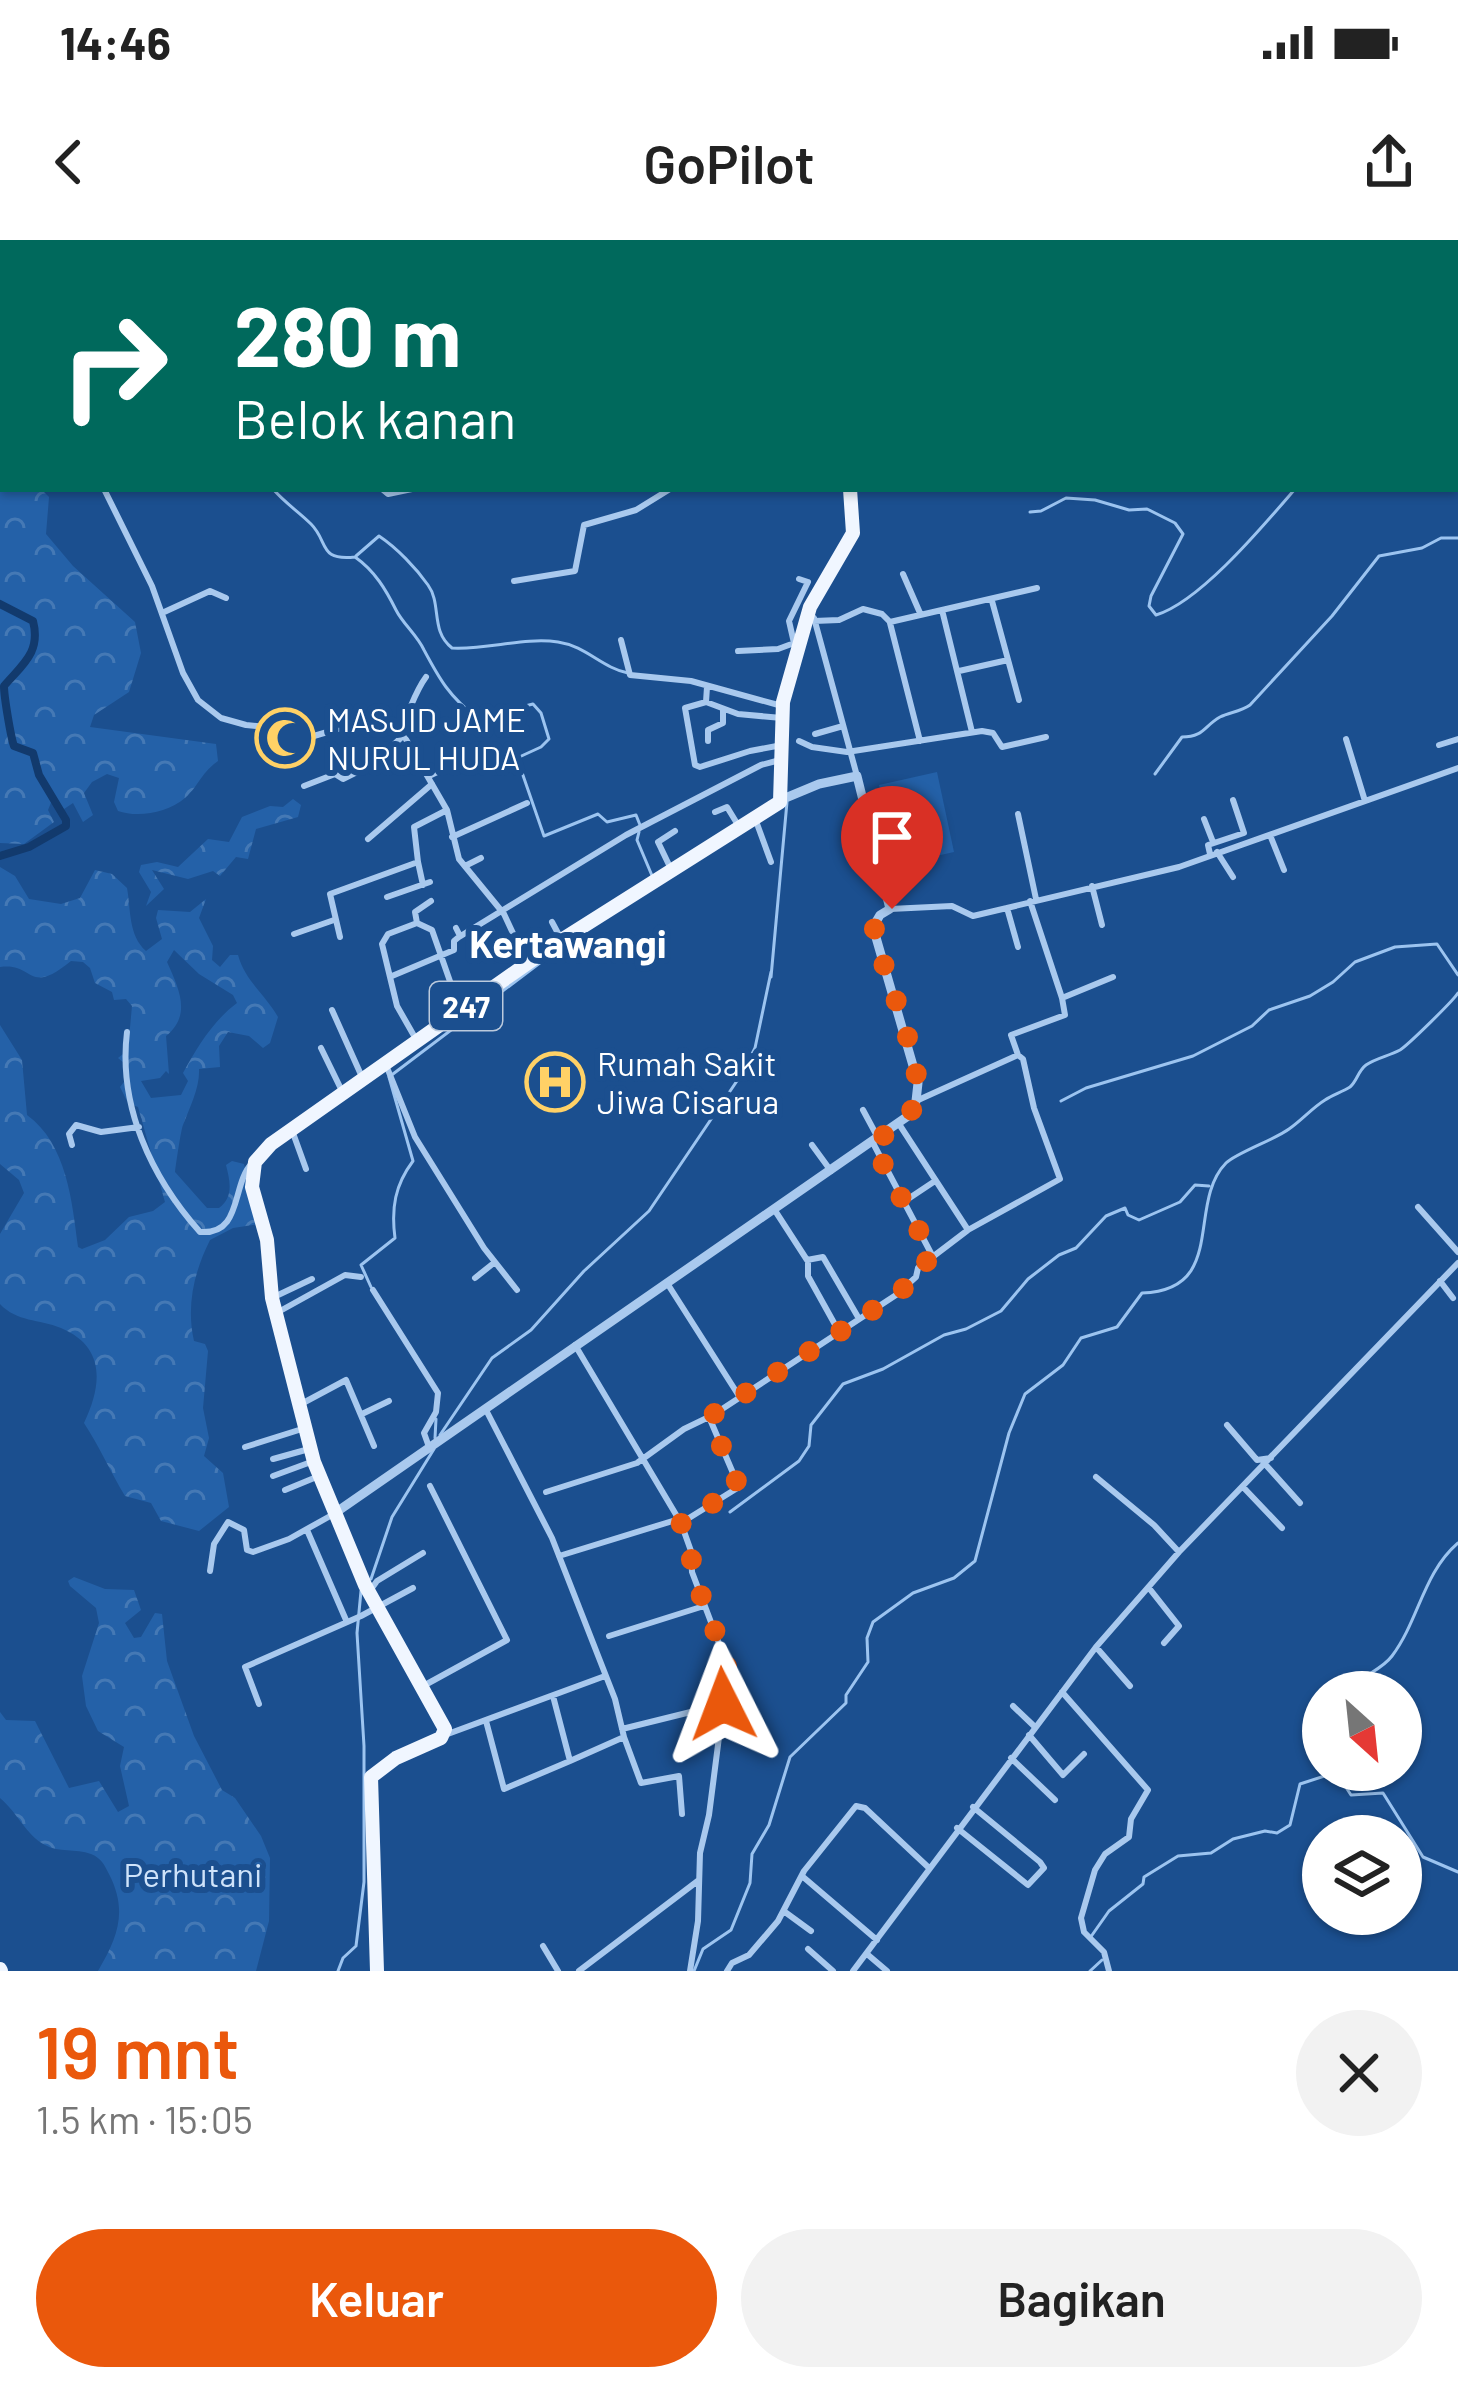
<!DOCTYPE html>
<html lang="id">
<head>
<meta charset="utf-8">
<style>
	body { margin:0; font-family:Barlow,sans-serif; background:#f2f2f2; color:#222; height:100vh; display:flex; flex-direction:column; font-size:45px; white-space:nowrap }
	* { box-sizing:border-box; margin:0 }
	p { font-size:39px; color:#767676 }
	.icon { flex:none; width:66px; height:66px; fill:none; stroke:currentColor; stroke-width:2; stroke-linecap:round; stroke-linejoin:round }
	.map { position:relative; height:1731px; overflow:hidden }
	.drawer { display:flex; flex-direction:column; background:#fff; flex:1 }
	.drawer>* { flex:none }
	.guide { position:absolute; left:0px; top:0px; width:1458px; height:252px; box-shadow:0 3px 9px #0004; background:#00695c; color:#fff; overflow:hidden }
	.needle { width:78px; rotate:153deg }
	.controls { position:absolute; left:1302px; top:1431px; display:grid; gap:24px }
	.controls a { display:grid; place-items:center; width:120px; height:120px; border-radius:50%; background:#fff; box-shadow:0 3px 9px #0004; font-size:60px }
	.pin { position:absolute; display:grid; place-items:center; width:102px; height:102px; color:#fff; margin:-123px -51px; border-radius:50% 50% 50% 0; rotate:-45deg; box-shadow:0 0 12px #0007 }
	.pin .icon { rotate:45deg }
	.me { position:absolute; width:132px; margin:-66px; rotate:357deg; stroke-linejoin:round; filter:drop-shadow(0 0 9px #0008) }
	.turn { display:flex; align-items:center; gap:42px; height:252px; padding:0 36px; font-size:54px }
	.turn .icon { width:156px; height:156px; stroke-width:2.5 }
	.turn b { display:block; font-size:84px; line-height:102px }
	.round { display:grid; place-items:center; flex:none; width:126px; height:126px; border-radius:63px; background:#f2f2f2 }
	.head { display:flex; align-items:center; justify-content:space-between; height:204px; padding:0 36px }
	h1 { font-size:72px; font-weight:600; line-height:90px; color:#ea580c }
	.primary-button { display:flex; gap:24px; margin-top:auto; padding:24px 36px }
	.primary-button a { flex:1; height:138px; border-radius:72px; background:#ea580c; color:#fff; font-size:48px; font-weight:600; line-height:138px; text-align:center }
	.primary-button a+a { background:#f2f2f2; color:#222 }
	.status { display:flex; justify-content:space-between; align-items:center; height:84px; padding:0 60px; background:#fff; direction:ltr }
	.status svg { height:33px; fill:currentColor }
	header { display:flex; justify-content:space-between; align-items:center; height:156px; padding:0 36px; background:#fff; font-size:54px; font-weight:600 }
	.map>svg:first-child { display:block }
</style>
</head>
<body>
<div class="status"><b>14:46</b><svg viewBox="0 0 49 12"><path d="M0 12V9h3v3zM5 12V6h3v6zM10 12V3h3v9zM15 12V0h3v12zM26 1h20v11H26zM47 4h2v5h-2z"/></svg></div>
<header><svg class="icon" aria-label="back" viewBox="0 0 24 24"><path d="M15 5l-7 7 7 7"/></svg>GoPilot<svg class="icon" aria-label="share" viewBox="0 0 24 24"><path d="M12 15V3M7 8l5-5 5 5M5 13v7h14v-7"/></svg></header>
<div class="map">
<svg width="1458" height="1731" viewBox="0 0 1458 1731">
	<defs>
		<pattern id="forest-crowns" width="20" height="18" patternUnits="userSpaceOnUse" patternTransform="scale(3)"><rect width="20" height="18" fill="#2461a8"/><path d="M2 6a3 3 0 1 1 6 0M12 15a3 3 0 1 1 6 0" fill="none" stroke="#4579b5"/></pattern>
	</defs>
	<rect width="100%" height="100%" fill="#1b4f8f"/>
	<!-- forest -->
	<path fill="url(#forest-crowns)" fill-rule="evenodd" d="M0 216 3 249H41L49 257 46 294 73 326 135 382 141 413 129 452 94 475 90 487 216 504 218 521C200 534 198 547 185 558 167 573 138 578 118 571L114 562 119 538 107 534 92 542 84 553 93 575 83 582 73 563 64 569 52 560 48 570 54 582 24 604 0 603Z
		M293 559 301 565 298 577 256 589 248 619 236 617 220 636 213 631 188 639 152 630 164 649 146 666 151 652 139 632 141 625 157 622 178 627 208 599 229 602 242 577 270 566 283 567Z
		M0 627 15 636 29 659 61 664 80 658 95 630 112 634 127 648C131 670 128 695 146 711L162 699 156 678 158 670 190 672 206 659 199 678 213 706 212 720 220 727 230 715H238C245 741 265 754 278 777L270 803 263 808 249 796 228 792 219 806 220 827 199 829C200 847 190 867 183 885 181 889 176 924 175 932L207 968H219C234 957 230 941 226 925L232 921 244 924 259 984 233 988 210 1000C194 1032 186 1066 194 1101L205 1104 208 1111 203 1168 209 1198 204 1216 223 1233 229 1267 199 1291 161 1281 151 1263 125 1256C110 1231 99 1206 84 1183 102 1145 106 1107 61 1088 39 1079 17 1082 0 1064V994L24 953 19 940 0 924V785L22 820 27 875C67 904 72 962 78 1007L82 1009 105 1000 129 977 153 971 165 962 138 867 128 863 120 847 127 838 124 823 118 818 128 810 132 766 126 759 114 760 112 752 95 743 90 728 83 722 71 721C27 757 35 722 0 727ZM174 710 199 734 233 755 237 763C214 780 197 807 183 833L188 841 181 855 151 858 141 841 160 838 166 831 169 834 166 796C192 775 179 749 167 722Z
		M74 1337 105 1349 134 1350 141 1370 125 1383 134 1398 141 1397 155 1373 162 1374 167 1421 194 1496 222 1550 235 1558 261 1596 270 1618 269 1681 256 1731H98C118 1697 128 1671 109 1634 104 1624 101 1618 91 1614 76 1608 59 1613 45 1605 26 1595 17 1572 0 1558V1472L6 1480 35 1481 69 1548 99 1541 118 1572 129 1566 120 1526 124 1507 98 1491 86 1466 82 1436 99 1383 96 1368 70 1346 68 1341Z"/>
	<!-- pitch -->
	<path fill="#2461a8" d="M937 532 954 612 896 625 879 545Z"/>
	<g fill="none" stroke-linecap="round" stroke-linejoin="round">
		<!-- stream -->
		<path stroke="#9cc4f0" stroke-width="3" d="M144 0V3
			M1455 105 1458 107
			M273 249C286 264 298 271 311 284 329 302 318 321 355 317 375 331 386 350 396 370 403 384 417 395 424 410 440 440 449 456 477 478L533 464 541 473 549 499 541 507 517 518 544 596 598 574 607 582 636 575 640 585
			M1030 272 1041 271 1066 258 1095 260 1129 270 1147 269 1175 283 1183 294 1151 356 1149 366 1156 375C1200 362 1264 285 1295 249
			M356 316 379 296C397 308 416 328 428 345 442 364 430 391 452 408 487 410 524 397 558 402 586 406 602 428 628 433
			M1155 534 1182 497C1204 497 1204 486 1220 477 1230 472 1240 472 1250 465L1332 376 1379 316 1422 308 1441 298H1458
			M639 592 637 600 653 638
			M1061 861 1086 848 1193 816 1252 786 1269 770 1310 756 1333 742 1355 722 1395 707 1437 704 1458 735
			M371 1047 361 1025 395 998C391 968 395 945 413 921L389 837 549 716
			M440 1195 492 1118 531 1090 584 1031 649 971 743 832 755 808 771 732V737L787 562
			M435 1198 436 1179
			M730 1272 799 1221 809 1206 811 1185 843 1144 883 1129 944 1095 966 1089 1001 1071 1028 1039 1059 1015 1076 1008 1106 976 1125 968 1128 975 1139 980 1180 962 1195 945 1209 946
			M371 1339 392 1277 434 1209
			M1348 1452C1360 1435 1380 1432 1392 1416 1419 1380 1423 1333 1458 1303
			M1338 1535 1351 1555 1383 1553 1423 1617 1458 1632
			M1090 1698 1109 1671 1143 1644 1144 1637 1178 1616 1211 1613 1233 1599 1265 1591 1277 1593 1290 1585 1300 1544 1343 1530
			M338 1731 343 1718 356 1706 364 1642V1506L357 1393 361 1351
			M694 1731 703 1709 731 1690 750 1643 752 1614 769 1585 790 1517 846 1463V1455L868 1422 867 1398 873 1382 913 1353 954 1338 975 1321 1009 1193 1025 1154 1063 1125 1081 1098 1117 1087 1142 1053C1228 1050 1186 964 1226 923 1236 913 1276 899 1289 889 1302 880 1312 868 1325 860 1332 855 1342 852 1350 847 1357 841 1358 831 1366 825 1376 818 1389 816 1400 810 1408 805 1453 761 1458 753
			M1090 1731 1102 1720"/>
		<!-- river -->
		<path stroke="#123a6d" stroke-width="8" d="M0 364 33 381C41 412 23 424 4 446 4 457 11 498 14 506L33 513 39 535 66 580V586L29 607 0 616"/>
		<!-- minor -->
		<path stroke="#a9c9ee" stroke-width="6" d="M11 0 12 3
			M253 0 254 3
			M790 0 791 3
			M1066 0 1067 3
			M1148 0 1149 3
			M1288 0 1289 3
			M104 249 152 346 183 433 198 460 221 478 246 485 298 490 307 498 358 483 400 489 447 570 459 619 504 674 526 721
			M382 249 388 254 412 249
			M903 334 920 373
			M514 341 575 331 584 285 636 270 670 249
			M992 361 1019 460
			M942 370 972 492
			M162 373 210 351 226 358
			M814 378 857 536
			M814 381 839 380 863 369 882 374 890 382 1037 348
			M890 383 920 501
			M621 400 630 435 691 441 782 466
			M794 403 789 381 808 342 799 339
			M738 411 778 409 797 402
			M959 431 1008 420
			M707 447 706 462 685 468 695 525 700 527 750 511 782 505
			M706 462 738 474 782 478
			M400 489C410 472 414 453 426 437
			M815 494 843 486
			M1346 499 1365 561
			M708 501V490L723 483V470
			M799 501 812 507 847 512 982 491 993 493 1002 507 1046 497
			M1439 505 1458 499
			M429 536 458 522 517 518
			M304 546 335 534 343 539 373 524 404 495
			M715 572 727 567 738 585
			M1018 574 1036 659
			M1204 579 1213 602
			M756 581 771 622
			M1270 595 1284 630
			M452 597 527 563
			M368 599 432 544
			M1217 612 1233 637
			M1210 614 1208 605 1244 593 1233 560
			M418 622 423 645
			M465 626 481 618
			M670 627 658 602 675 591
			M1092 646 1102 685
			M387 657 430 642
			M1030 661 1062 758 1113 737
			M1007 668 1018 707
			M890 669 952 666 973 676 1179 627 1458 528
			M552 682 560 697
			M417 683 388 694 382 704 397 766 417 801
			M417 683 432 690 459 767
			M417 683 415 672 431 661
			M294 694 334 680
			M340 697 330 654 418 622 414 587 447 570
			M459 697 626 595 761 525 780 520
			M392 736 454 710V701L460 696 456 688
			M332 770 362 837
			M127 792C118 866 151 937 200 992 243 995 231 945 252 923
			M321 808 342 851
			M1018 815 1011 795 1065 775 1062 758
			M386 825 415 897 484 1008 517 1050
			M916 861 1018 815 1023 819 1034 868 1060 939 968 990
			M863 870 877 896
			M293 893 306 929
			M873 903 933 1017
			M72 905 69 894 76 885 101 892 139 887
			M812 905 831 931
			M905 961 935 941
			M1418 967 1458 1012
			M774 969 807 1020 823 1017 858 1077
			M808 1021V1036L838 1090
			M475 1038 495 1022
			M1440 1041 1453 1058
			M667 1043 739 1156
			M373 1050 438 1153 436 1172 424 1193 429 1207
			M276 1056 312 1039
			M280 1071 345 1035 361 1037
			M575 1105 681 1283 691 1311 692 1332 728 1427 709 1575 700 1613 698 1681 690 1731
			M303 1163 346 1140 374 1206
			M486 1170 552 1298 615 1459 624 1497 570 1521 553 1456
			M362 1174 389 1161
			M1227 1185 1257 1220 1271 1218
			M245 1207 302 1189
			M273 1219 309 1209
			M1265 1224 1300 1263
			M273 1236 311 1222
			M1096 1237 1154 1285 1179 1312
			M1243 1247 1282 1288
			M285 1250 319 1236
			M546 1252 637 1223 684 1189 713 1175 896 1055 916 1037 918 1028 968 990 899 884
			M681 1283 739 1247 709 1177
			M307 1290 346 1380
			M559 1316 679 1279
			M210 1331 214 1304 228 1282 244 1290 247 1310 253 1312 289 1299 332 1275
			M1149 1348 1179 1386 1164 1403
			M369 1352 377 1341 423 1313
			M609 1396 704 1366
			M1096 1407 1130 1446
			M425 1445 507 1400 430 1246
			M1062 1452 1148 1550 1131 1579 1129 1597 1105 1614 1095 1630 1081 1678 1084 1692 1104 1712 1109 1731
			M259 1464 245 1427 361 1376 413 1348
			M1013 1466 1035 1487
			M486 1481 504 1549 570 1521
			M622 1489 723 1464
			M445 1495 605 1436
			M1029 1495 1063 1535 1084 1514
			M624 1497 641 1543 679 1536 682 1574
			M1011 1518 1055 1560
			M957 1588 1028 1645 1044 1628 1040 1622 973 1567
			M802 1636 877 1700
			M785 1672 811 1691
			M543 1706 558 1731
			M808 1709 833 1731
			M867 1714 887 1731
			M579 1731 699 1640
			M727 1731 732 1723 749 1715 778 1681 804 1631 856 1566 865 1568 928 1627
			M853 1731 1096 1407 1179 1312 1458 1023"/>
		<!-- tertiary -->
		<path stroke="#a9c9ee" stroke-width="9" d="M219 3 220 0
			M335 1273 908 876 916 861 918 843 873 687 880 675 890 669 857 536 819 544 783 559"/>
		<!-- primary -->
		<path stroke="#f0f6ff" stroke-width="14" d="M941 3 942 0
			M961 3 982 0
			M0 1729 1 1731
			M377 1731 371 1537 396 1518 441 1498 445 1489 365 1345 314 1222 272 1058 267 1000 252 947 255 922 271 904 552 706 780 562 783 462 810 367 853 293 850 249"/>
	</g>
	<g fill="none" stroke-linecap="round" stroke-linejoin="round">
		<!-- route -->
		<path stroke="#ea580c" stroke-width="21" stroke-dasharray="0 37.8" d="M723 1464 727 1422 692 1332 691 1311 681 1283 739 1247 709 1177 896 1055 916 1037 917 1028 933 1017 872 903C889 892 912 879 917 858 924 830 884 728 874 695L875 681 892 669"/>
	</g>
	<!-- icons -->
	<defs>
		<g id="mosque-ring" transform="scale(3)"><circle r="9.5" fill="#1b4f8f" stroke="#ffd166" stroke-width="1.5"/><path d="M3.5-4.9A6 6 0 1 0 3.5 4.9A5 5 0 1 1 3.5-4.9Z" fill="#ffd166"/></g>
		<g id="hospital-ring" transform="scale(3)"><circle r="9.5" fill="#1b4f8f" stroke="#ffd166" stroke-width="1.5"/><path d="M-5-5h3v3.5h4V-5h3V5h-3V1.5h-4V5h-3Z" fill="#ffd166"/></g>
	</defs>
	<g fill-rule="evenodd">
		<use href="#mosque-ring" x="285" y="498"/>
		<use href="#hospital-ring" x="555" y="842"/>
	</g>
	<g text-anchor="middle" dominant-baseline="central" stroke-width="12" stroke-linejoin="round" paint-order="stroke">
		<!-- shield labels -->
		<rect fill="#1b4f8f" stroke="#bbcadd" stroke-width="3" x="430" y="742" width="72" height="48" rx="9"/>
		<g font-size="30" font-weight="bold" fill="#fff">
			<text x="466" y="766">247</text>
		</g>
		<!-- poi labels -->
		<g font-size="33" fill="#fff" stroke="#1b4f8f" text-anchor="start">
			<text x="327" y="479">MASJID JAME<tspan x="327" dy="38">NURUL HUDA</tspan></text>
			<text x="597" y="823">Rumah Sakit<tspan x="597" dy="38">Jiwa Cisarua</tspan></text>
		</g>
		<!-- park labels -->
		<g font-size="33" fill="#cfe3fa" stroke="#1b4f8f">
			<text x="193" y="1634">Perhutani</text>
		</g>
		<!-- quarter labels -->
		<g font-size="39" font-weight="bold" fill="#fff" stroke="#1b4f8f">
			<text x="568" y="702">Kertawangi</text>
		</g>
	</g>
</svg>
<div class="controls">
<a><svg class="needle" viewBox="-14 -14 28 28"><path d="M0-13l5 13h-10z" fill="#e53935"/><path d="M0 13l5-13h-10z" fill="#767676"/></svg></a>
<a><svg class="icon" aria-label="layers" viewBox="0 0 24 24"><path d="M12 4l9 5-9 5-9-5zM3 14l9 5 9-5"/></svg></a>
</div>
<div class="pin" style="left:892px;top:669px;background:#d93025"><svg class="icon" aria-label="arrive" viewBox="0 0 24 24"><path d="M6 21V4h12l-3 4 3 4H6"/></svg></div>
<svg class="me" style="left:723px;top:1464px" viewBox="-20 -20 40 40"><path d="M0-17L14 15 0 8-14 15z" fill="#ea580c" stroke="#fff" stroke-width="4"/></svg>
<div class="guide">
<div class="turn"><svg class="icon" aria-label="right" viewBox="0 0 24 24"><path d="M7 20v-9h11M14 6l5 5-5 5"/></svg><div><b>280 m</b>Belok kanan</div></div>
</div>
</div>
<section class="drawer">
<div class="head"><div><h1>19 mnt</h1><p>1.5 km · 15:05</p></div><a class="round"><svg class="icon" aria-label="close" viewBox="0 0 24 24"><path d="M6 6l12 12M18 6L6 18"/></svg></a></div>
<div class="primary-button"><a>Keluar</a><a>Bagikan</a></div>
</section>
</body>
</html>
